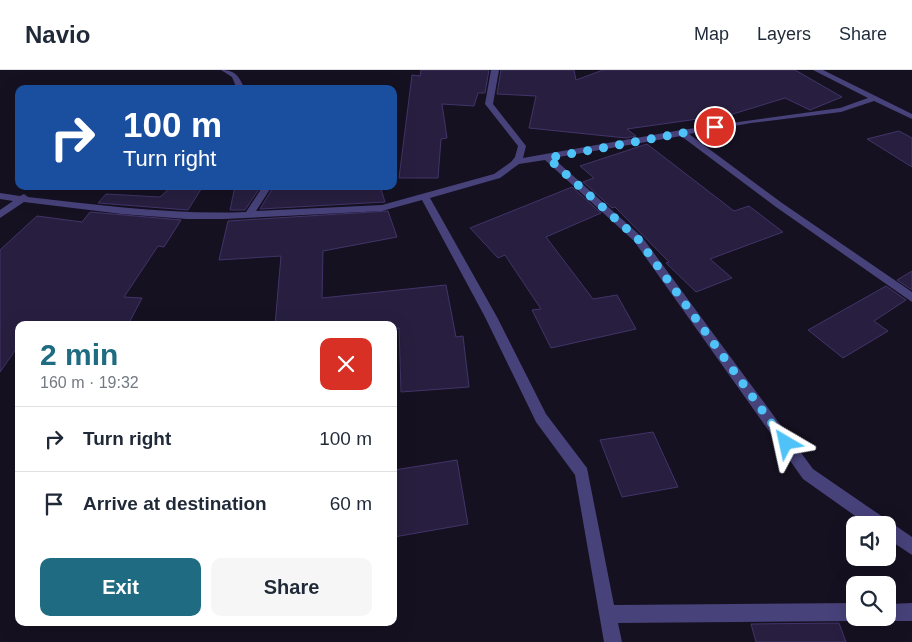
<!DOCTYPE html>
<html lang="en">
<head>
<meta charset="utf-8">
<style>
	body { margin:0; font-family:Arial,sans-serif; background:#f6f6f7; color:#1f2937; height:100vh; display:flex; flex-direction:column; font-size:19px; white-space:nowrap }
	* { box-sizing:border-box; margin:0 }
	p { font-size:16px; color:#747a83 }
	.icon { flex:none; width:28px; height:28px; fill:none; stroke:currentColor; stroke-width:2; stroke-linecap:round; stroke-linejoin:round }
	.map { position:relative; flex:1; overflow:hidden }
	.panel { position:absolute; left:15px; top:251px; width:382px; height:305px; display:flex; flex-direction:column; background:#fff; border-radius:10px; box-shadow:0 5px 20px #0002 }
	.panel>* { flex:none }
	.top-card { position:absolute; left:15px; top:15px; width:382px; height:105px; border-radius:10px; box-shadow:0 5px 20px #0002; background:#1a4fa0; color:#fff; overflow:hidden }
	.buttons { position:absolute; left:846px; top:446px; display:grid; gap:10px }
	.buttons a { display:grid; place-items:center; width:50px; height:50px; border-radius:10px; background:#fff; box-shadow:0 5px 20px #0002; font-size:25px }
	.pin { position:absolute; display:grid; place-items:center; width:42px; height:42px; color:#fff; margin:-21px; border:2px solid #fff; border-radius:50%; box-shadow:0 1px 5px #0007 }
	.me { position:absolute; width:55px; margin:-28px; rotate:324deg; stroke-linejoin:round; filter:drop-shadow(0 0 4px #0008) }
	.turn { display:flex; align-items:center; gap:18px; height:105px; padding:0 25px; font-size:22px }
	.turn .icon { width:65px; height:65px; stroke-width:2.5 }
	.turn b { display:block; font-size:35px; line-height:42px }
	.round { display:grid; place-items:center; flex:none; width:52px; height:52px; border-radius:10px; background:#f6f6f7 }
	.summary { display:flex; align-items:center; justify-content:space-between; height:85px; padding:0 25px }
	h1 { font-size:30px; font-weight:800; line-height:38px; color:#1f6c82 }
	.cta { display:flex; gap:10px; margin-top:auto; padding:10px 25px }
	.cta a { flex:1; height:58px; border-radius:10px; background:#1f6c82; color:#fff; font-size:20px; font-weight:800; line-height:58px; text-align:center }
	.cta a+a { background:#f6f6f7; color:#1f2937 }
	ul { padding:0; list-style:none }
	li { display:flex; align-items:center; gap:15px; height:65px; padding:0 25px; border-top:1px solid #e0e1e3 }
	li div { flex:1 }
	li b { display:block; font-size:19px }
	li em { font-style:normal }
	header { display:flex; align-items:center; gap:30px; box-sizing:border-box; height:70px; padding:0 25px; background:#fff; border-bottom:1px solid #e0e1e3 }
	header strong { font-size:24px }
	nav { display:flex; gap:28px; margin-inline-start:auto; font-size:18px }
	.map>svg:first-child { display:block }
</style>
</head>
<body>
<header>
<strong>Navio</strong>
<nav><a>Map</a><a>Layers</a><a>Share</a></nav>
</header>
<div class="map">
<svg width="912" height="572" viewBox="0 0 912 572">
	<rect width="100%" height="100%" fill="#151121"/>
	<!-- building -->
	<path fill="#281f40" stroke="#423469" d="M421 0H489L485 23H478L474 36 442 34 447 68 441 69 438 108H399L412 5 420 6Z
		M501 0H574L576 10 603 0H795L842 27 810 40 785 28 733 44 627 59 636 66 626 68 529 58 536 26 497 24Z
		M899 61 912 68V97L867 69Z
		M647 74 734 141 749 136 783 162 710 189 732 208 696 222 666 193 669 192 615 137 612 138 583 112 594 108 580 96Z
		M172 116H203L188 140 98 133 106 124 160 127Z
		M235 116H261L245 140H230Z
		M274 116H380L385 132 260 139Z
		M572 117 601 143 546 167 593 229 617 225 636 259 551 278 532 240 541 239 505 185 498 188 470 158Z
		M388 141 397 167 323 181 322 228 446 215 456 267 463 266 469 317 401 322 399 258 394 259V255H275L281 186 219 190 228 151Z
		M90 142 181 150 164 177 158 176 124 227 142 228 129 253H123L121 255H19V275L0 302V180L37 146 82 152Z
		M912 201V220L897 210Z
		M886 216 906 230 874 251 888 261 843 288 808 260Z
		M653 362 678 417 622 427 600 370Z
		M457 390 468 454 394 467V400Z
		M839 553 846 572H756L751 554Z"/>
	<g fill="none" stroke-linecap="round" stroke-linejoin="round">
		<!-- minor -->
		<path fill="#47427a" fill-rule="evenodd" d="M221 0C236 0 239 7 245 19H237L232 7Z
			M491 0H499L493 34 526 76 523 88 681 60 840 38 868 28 813 0H823L912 44V49L874 31 841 42 751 53 689 64 782 133 912 222V232L776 137 681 66 553 88 642 167 813 399 912 467V485L888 469V455H868L803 409 634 171 545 90 519 94 500 108 430 128 497 247 546 344 587 398 614 535 855 533V548H861L855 551 618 553 622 572H604L575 405 536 352 485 247 422 130 382 141 224 149H187L122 144 24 132 0 148V140L13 131 0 129V123L20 126 24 124 28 127C101 135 173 145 246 142L263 116H272L256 141 382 135 494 104 511 92 515 87 518 76 485 34Z
			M912 533V551H888L882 548H888V534Z"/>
	</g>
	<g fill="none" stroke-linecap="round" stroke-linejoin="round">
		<!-- route -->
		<path stroke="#4fc3f7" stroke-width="9" stroke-dasharray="0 16.2" d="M715 57 548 88 638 169 786 373"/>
	</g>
</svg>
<div class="buttons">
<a><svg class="icon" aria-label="sound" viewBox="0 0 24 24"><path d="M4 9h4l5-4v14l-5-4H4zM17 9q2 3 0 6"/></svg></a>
<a><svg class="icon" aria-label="search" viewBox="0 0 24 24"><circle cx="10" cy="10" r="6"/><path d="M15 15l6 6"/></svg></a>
</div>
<div class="pin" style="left:715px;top:57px;background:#d93025"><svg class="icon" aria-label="arrive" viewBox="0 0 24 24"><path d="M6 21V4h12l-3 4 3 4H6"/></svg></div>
<svg class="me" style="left:786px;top:373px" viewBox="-20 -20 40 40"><path d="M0-17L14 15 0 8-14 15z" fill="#4fc3f7" stroke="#fff" stroke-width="4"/></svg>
<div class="top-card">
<div class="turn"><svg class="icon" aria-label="right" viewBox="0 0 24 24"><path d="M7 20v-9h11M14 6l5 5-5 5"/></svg><div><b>100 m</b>Turn right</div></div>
</div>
<section class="panel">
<div class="summary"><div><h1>2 min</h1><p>160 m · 19:32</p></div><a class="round" style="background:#d93025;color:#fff"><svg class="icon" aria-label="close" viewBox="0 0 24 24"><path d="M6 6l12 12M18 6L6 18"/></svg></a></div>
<ul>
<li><svg class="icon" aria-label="right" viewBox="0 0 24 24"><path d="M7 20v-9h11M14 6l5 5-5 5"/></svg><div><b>Turn right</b></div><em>100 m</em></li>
<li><svg class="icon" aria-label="arrive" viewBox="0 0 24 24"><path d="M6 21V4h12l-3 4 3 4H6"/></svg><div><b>Arrive at destination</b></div><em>60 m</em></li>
</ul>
<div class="cta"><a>Exit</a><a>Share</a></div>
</section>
</div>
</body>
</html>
